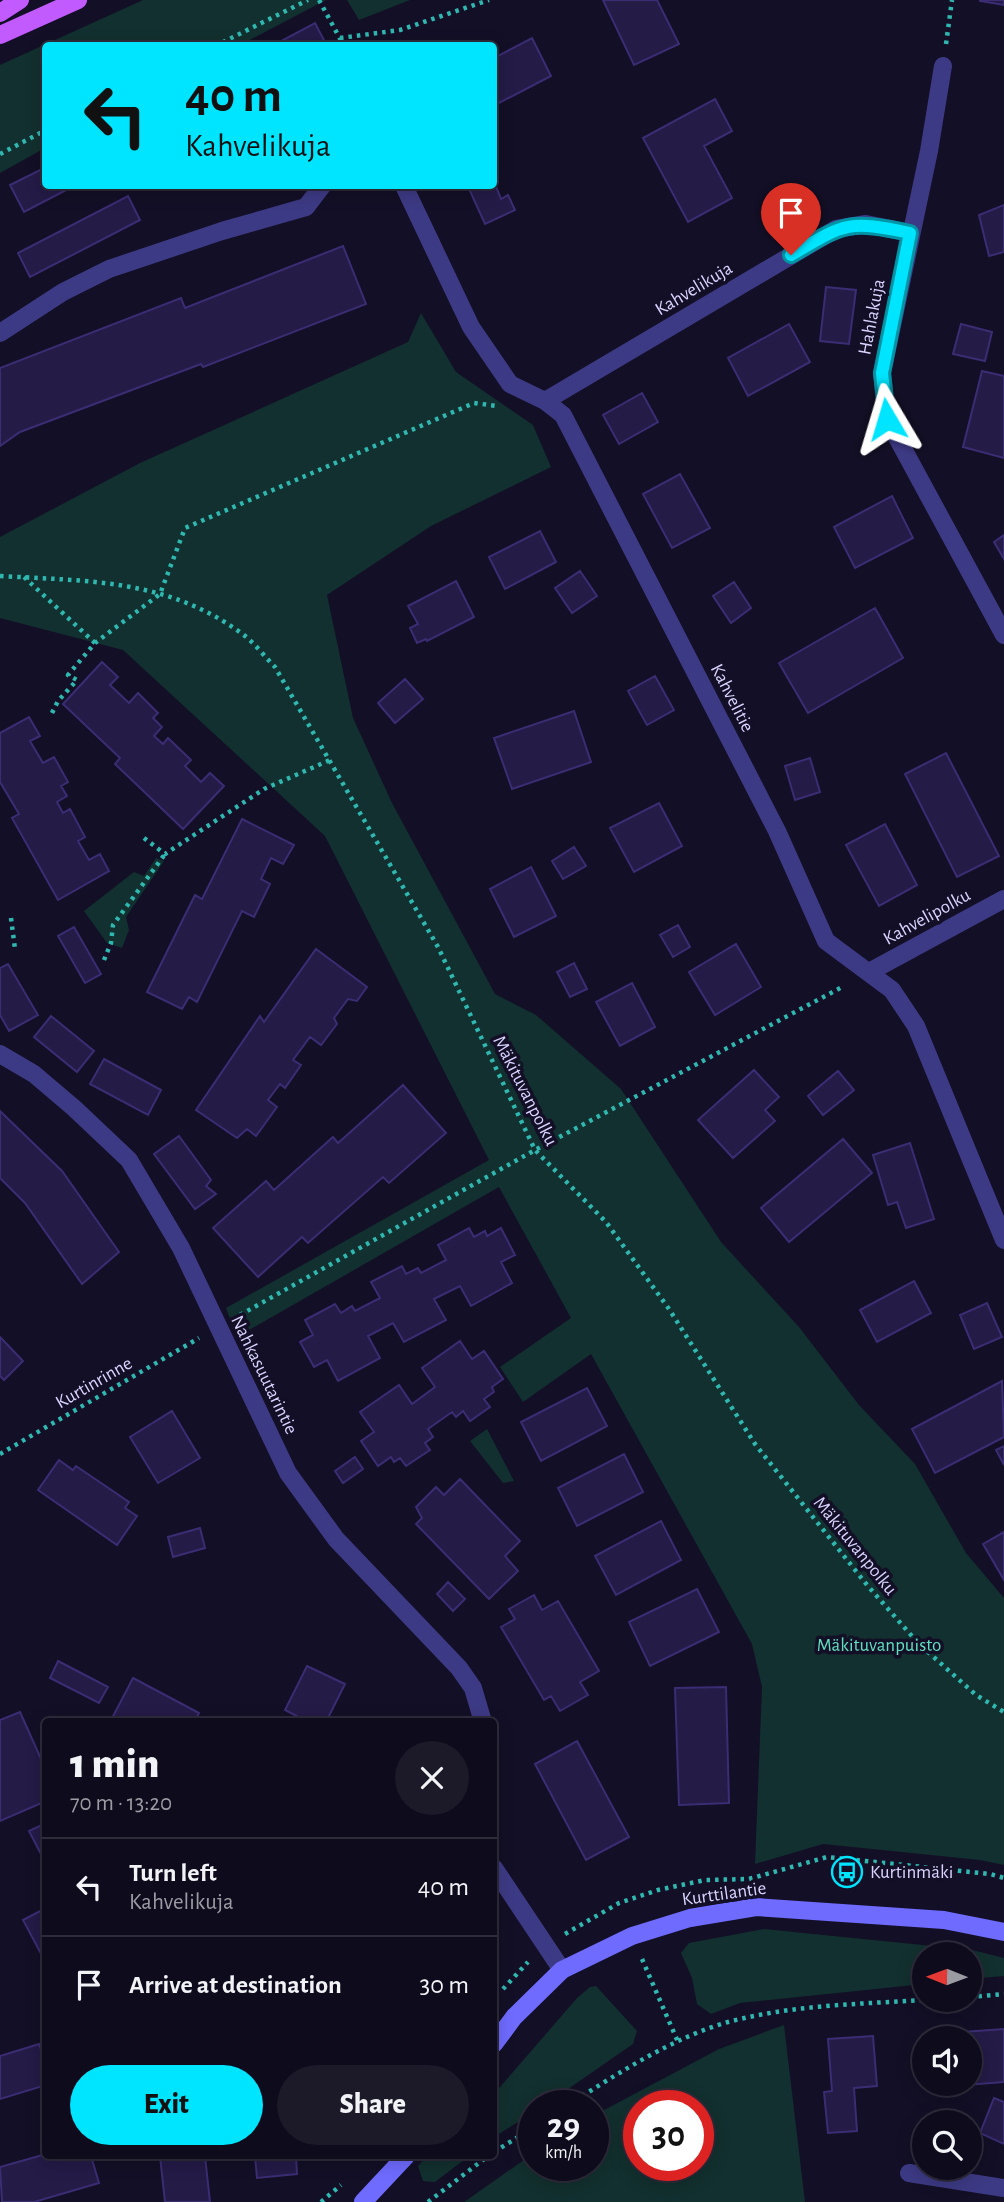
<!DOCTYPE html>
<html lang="en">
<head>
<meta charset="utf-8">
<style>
	body { margin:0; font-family:"Alegreya Sans",sans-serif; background:#1c1929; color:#f1f3f6; height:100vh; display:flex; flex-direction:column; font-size:26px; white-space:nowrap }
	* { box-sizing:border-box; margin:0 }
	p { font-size:23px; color:#9b9ba3 }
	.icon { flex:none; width:38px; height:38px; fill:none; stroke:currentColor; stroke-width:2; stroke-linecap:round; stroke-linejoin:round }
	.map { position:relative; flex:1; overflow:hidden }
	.sheet { position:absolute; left:42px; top:1718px; width:455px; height:441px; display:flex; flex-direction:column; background:#0e0b1c; border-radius:7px; box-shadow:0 4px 18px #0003,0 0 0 2px #2e2b3b }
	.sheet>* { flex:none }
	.top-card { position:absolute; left:42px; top:42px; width:455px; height:147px; border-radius:7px; box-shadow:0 4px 18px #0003,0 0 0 2px #2e2b3b; background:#00e5ff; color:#111; overflow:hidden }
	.needle { width:46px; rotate:271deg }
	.buttons { position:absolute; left:912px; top:1942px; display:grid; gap:14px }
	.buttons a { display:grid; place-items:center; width:70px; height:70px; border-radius:50%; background:#0e0b1c; box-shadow:0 4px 18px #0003,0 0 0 2px #2e2b3b; font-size:35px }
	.speed { position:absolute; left:518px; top:2090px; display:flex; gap:14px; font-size:35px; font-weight:700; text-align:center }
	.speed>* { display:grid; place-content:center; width:91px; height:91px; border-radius:50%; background:#0e0b1c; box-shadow:0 4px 18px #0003,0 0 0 2px #2e2b3b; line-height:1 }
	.speed small { font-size:18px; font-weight:400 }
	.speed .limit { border:10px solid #d22; background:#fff; color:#111 }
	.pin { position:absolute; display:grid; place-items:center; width:60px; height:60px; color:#fff; margin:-72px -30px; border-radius:50% 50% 50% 0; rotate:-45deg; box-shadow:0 0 7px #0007 }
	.pin .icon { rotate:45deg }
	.me { position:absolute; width:77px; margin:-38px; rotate:353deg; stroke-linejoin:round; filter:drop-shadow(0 0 5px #0008) }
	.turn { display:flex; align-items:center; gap:24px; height:147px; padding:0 28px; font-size:32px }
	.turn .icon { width:91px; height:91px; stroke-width:2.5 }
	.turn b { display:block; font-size:49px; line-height:60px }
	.round { display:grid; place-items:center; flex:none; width:74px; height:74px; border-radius:37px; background:#1c1929 }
	.head { display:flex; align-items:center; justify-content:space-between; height:119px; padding:0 28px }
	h1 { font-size:42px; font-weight:800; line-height:52px }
	.action { display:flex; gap:14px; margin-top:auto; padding:14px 28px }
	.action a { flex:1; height:80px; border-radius:42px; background:#00e5ff; color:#111; font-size:28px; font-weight:800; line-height:80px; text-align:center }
	.action a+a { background:#1c1929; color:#f1f3f6 }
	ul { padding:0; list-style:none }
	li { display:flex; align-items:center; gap:21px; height:98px; padding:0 28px; border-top:2px solid #2e2b3b }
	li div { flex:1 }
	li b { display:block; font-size:26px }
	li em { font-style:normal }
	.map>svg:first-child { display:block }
</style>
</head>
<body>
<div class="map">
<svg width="1004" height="2202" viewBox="0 0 1004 2202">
	<rect width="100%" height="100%" fill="#130f26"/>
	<!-- green -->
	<path fill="#12302f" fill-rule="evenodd" d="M143 0H326L240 45 46 46 45 148 0 173V65Z
		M347 0H410L359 20Z
		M421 313 456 372 533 425 551 467 431 526 327 595 353 718 392 803 495 994 536 1015 621 1089 721 1242 799 1327 859 1405 915 1464 966 1553 1004 1598V1865L980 1860 823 1844 755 1864 762 1687 752 1644 591 1354 523 1402 500 1367 571 1318 499 1187 237 1337 226 1308 489 1160 325 836 123 650 0 618V537L140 463 408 342Z
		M156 858 164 861 126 917 129 930 122 948 107 943 84 911 134 872 144 876Z
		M487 1429 514 1481 503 1483 470 1441Z
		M764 1929 972 1950 1004 1958V1976L970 1979V1955H924V1984L740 2003 711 2014 697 2004 692 1978 681 1953 689 1943Z
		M596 1986 637 2031 633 2044 545 2105H534V2112L494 2137V2094L577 1998 590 1987Z
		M784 2025 805 2202H464L534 2153V2165H593V2116L719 2049ZM639 2105H698V2165H639Z
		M427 2156H469L435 2182 423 2181 418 2166Z"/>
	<!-- building -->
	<path fill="#241b47" stroke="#3b2d73" stroke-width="2" d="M603 0H657L679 44 634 65Z
		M1004 0V5L980 1V0Z
		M315 23 327 46H272Z
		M532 38 551 76 495 105 494 58Z
		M715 99 732 131 704 146 732 198 688 222 643 138Z
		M46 167V186H74L24 212 10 185Z
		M494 181 501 199 508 195 515 210 485 224 470 191 481 186H494Z
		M128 196 140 220 30 277 18 253Z
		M1004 205V252L989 256 979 215Z
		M343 246 366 304 203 367 201 364 20 432 0 446V368L181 298 185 308Z
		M826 287 856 290 849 344 820 341Z
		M789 324 810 362 748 396 728 358Z
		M961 324 992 332 985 361 953 354Z
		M982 371 1004 376V458L963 447Z
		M642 393 658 422 619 444 603 415Z
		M680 474 710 528 672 548 643 494Z
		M892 496 913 538 855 568 834 527Z
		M540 531 556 562 505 589 489 557Z
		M1004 535V559L994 542Z
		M580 571 597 596 572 613 555 588Z
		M456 581 474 617 427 641 426 639 417 643 410 628 418 624 408 606Z
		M734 582 751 608 731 623 713 596Z
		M875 608 903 658 808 713 779 663Z
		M102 662 118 677 110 685 129 703 138 693 158 713 153 718 162 727 154 736 163 744 168 738 191 760 185 766 201 782 210 773 224 786 183 829 115 764 120 758 63 704Z
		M655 676 674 710 647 725 628 691Z
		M405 679 423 699 395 723 378 703Z
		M574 711 591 762 512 789 494 738Z
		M29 717 40 736 30 741 43 763 54 757 68 782 61 786 67 796 57 802 63 813 70 809 85 837 78 841 89 860 100 854 109 871 58 900 12 818 19 814 0 782V733Z
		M946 753 999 856 957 877 905 774Z
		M810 758 820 792 795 800 785 766Z
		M659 803 682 846 634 872 610 828Z
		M242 819 294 845 283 864 271 858 261 879 270 884 254 917 242 911 197 1002 189 997 182 1009 147 992 195 895 202 899Z
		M885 824 917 885 879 906 846 845Z
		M574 847 586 866 563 879 552 861Z
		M531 867 556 916 514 937 490 889Z
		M678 925 690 947 673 957 660 935Z
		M74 927 101 974 85 983 58 936Z
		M736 944 761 987 715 1015 689 972Z
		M316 949 367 987 357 1001 348 999 334 1018 337 1024 321 1045 310 1037 293 1060 301 1065 285 1088 280 1084 268 1100 277 1107 256 1136 247 1129 237 1138 196 1110 260 1016 264 1022Z
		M574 963 587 989 570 997 557 972Z
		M8 964 38 1015 9 1031 0 1015V968Z
		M632 983 655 1027 620 1046 596 1002Z
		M51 1016 94 1051 77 1072 34 1037Z
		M104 1059 161 1090 148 1115 90 1084Z
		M754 1070 779 1097 765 1110 775 1121 733 1158 698 1120Z
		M838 1071 854 1090 823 1115 808 1096Z
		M403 1085 446 1133 389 1183 383 1177 308 1243 302 1237 258 1277 213 1228 266 1181 274 1190 333 1137 338 1143Z
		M0 1111 62 1171 119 1252 82 1284 25 1203 0 1178Z
		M179 1136 211 1180 206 1186 216 1194 195 1209 154 1154Z
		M843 1139 872 1173 789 1242 761 1208Z
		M910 1143 934 1219 906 1228 897 1202 888 1205 873 1155Z
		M469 1228 474 1237 485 1231 487 1236 501 1228 515 1255 501 1262 512 1283 471 1306 460 1286 434 1299 446 1320 404 1342 393 1323 368 1336 380 1358 338 1381 327 1360 314 1367 300 1342 313 1335 305 1320 335 1304 341 1313 352 1306 355 1311 380 1298 371 1282 402 1266 406 1274 418 1268 421 1273 446 1260 438 1245Z
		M914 1281 931 1313 877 1342 860 1310Z
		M987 1303 1002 1337 974 1349 960 1315Z
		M0 1337 23 1361 4 1380 0 1376Z
		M460 1341 472 1359 484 1351 503 1379 492 1387 494 1392 484 1399 490 1407 470 1421 463 1411 456 1417 452 1412 428 1429 433 1437 425 1443 430 1450 406 1466 400 1458 394 1462 391 1457 378 1466 361 1441 374 1432 360 1412 399 1385 412 1404 435 1387 422 1368Z
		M1002 1381 1004 1437 935 1473 912 1429Z
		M587 1388 607 1426 541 1461 521 1422Z
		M172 1411 200 1458 158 1483 130 1437Z
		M1004 1446V1465L996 1450Z
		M624 1454 643 1492 577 1526 558 1488Z
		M355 1457 363 1469 343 1483 335 1471Z
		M59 1460 73 1470 76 1466 129 1502 125 1508 137 1516 117 1545 38 1490Z
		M460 1479 520 1541 505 1556 518 1571 489 1599 416 1524 422 1518 416 1507 436 1487 444 1495Z
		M661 1521 681 1560 616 1595 595 1556Z
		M200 1528 205 1548 173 1557 168 1537Z
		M1004 1532V1580L983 1544Z
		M448 1582 465 1599 453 1611 437 1594Z
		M697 1589 719 1632 650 1666 629 1622Z
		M534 1595 542 1610 558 1601 599 1671 580 1682 588 1695 560 1711 551 1696 544 1700 501 1627 515 1619 509 1609Z
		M58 1661 108 1687 99 1703 50 1678Z
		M307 1666 345 1684 326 1722H308L285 1710Z
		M133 1678 199 1713 194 1722H110Z
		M726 1687 729 1803 679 1805 675 1688Z
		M20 1712 46 1770V1801L0 1821V1720Z
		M577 1741 629 1837 586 1860 535 1764Z
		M46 1823V1856L43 1858 29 1831Z
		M837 1867 858 1870 857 1877 836 1874Z
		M46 1908V1963L23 1920Z
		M1004 2029V2082L953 2086 970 2084V2039H950L949 2033Z
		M873 2036 877 2086 854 2088 857 2131 828 2133 824 2092 832 2091 828 2039Z
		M39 2044 46 2064V2085L0 2099V2056Z
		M994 2098 1004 2102V2144L980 2133Z
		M46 2154 91 2156 99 2183 34 2202H2L0 2167Z
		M160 2156H205L210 2202H165Z
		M255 2156H296L297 2174 257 2178Z"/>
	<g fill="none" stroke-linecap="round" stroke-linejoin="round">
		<!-- path -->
		<path stroke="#2fb8b0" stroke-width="4.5" stroke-dasharray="3.5 5" stroke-linecap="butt" d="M319 0 344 46
			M340 38 400 30 489 0
			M946 44 952 0
			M215 46 308 0
			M0 154 46 130
			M0 576C87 581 167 579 241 633 254 642 264 656 275 667L438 947 535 1150 606 1222 669 1309 755 1444 867 1585 918 1643 976 1695 1004 1712
			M24 577 95 643
			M52 713 58 701 77 680 68 675 95 643 160 594 185 528 474 403 497 406
			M144 838 165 854 264 789 330 760
			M11 918 15 949
			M104 960 111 943 113 925 165 854
			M240 1315 535 1150 844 986
			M0 1454 199 1338
			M565 1934 619 1903 658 1890 705 1880 749 1879 827 1857 990 1874 1004 1878
			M642 1959 678 2042
			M503 1989 528 1962
			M970 1997 1004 1994
			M568 2105C617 2074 672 2038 728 2022 792 2005 859 2004 924 2000
			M494 2152 534 2127
			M321 2202 341 2185
			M428 2202 488 2156"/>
		<!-- lane -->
		<path stroke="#3d3a85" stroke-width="18" d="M0 333 63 292 109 269 222 231 306 207 322 186"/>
		<!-- street -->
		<path stroke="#3d3a85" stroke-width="18" d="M943 66 929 151 882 373 887 419 1004 635
			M404 186 471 327 510 384 545 401 563 415 777 831 826 941 892 990 916 1026 1004 1240
			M545 401 836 229 866 224 910 233
			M871 971 1004 899
			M0 1054 34 1074 74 1108 129 1160 181 1248 288 1473 336 1539 459 1668 473 1688 483 1722
			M494 1868 562 1970
			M909 2173 1004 2188"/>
		<!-- secondary -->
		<path stroke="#6f6bff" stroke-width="18" d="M494 2044 514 2017 562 1970 632 1936 690 1918 756 1907 944 1920 1004 1932
			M363 2202 406 2156"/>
		<!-- primary -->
		<path stroke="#c25bff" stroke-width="18" d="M0 13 20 0
			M0 35 78 0"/>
	</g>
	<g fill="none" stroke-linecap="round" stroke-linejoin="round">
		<!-- route casing -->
		<g stroke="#0095a6" stroke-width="18">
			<path id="route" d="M791 255C845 223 848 220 910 233L882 373 887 419"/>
		</g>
		<!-- route -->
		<use href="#route" stroke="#00e5ff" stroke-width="12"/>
	</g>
	<!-- icons -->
	<defs>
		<g id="bus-ring" transform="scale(1.575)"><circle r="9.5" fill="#130f26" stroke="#00e5ff" stroke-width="1.5"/><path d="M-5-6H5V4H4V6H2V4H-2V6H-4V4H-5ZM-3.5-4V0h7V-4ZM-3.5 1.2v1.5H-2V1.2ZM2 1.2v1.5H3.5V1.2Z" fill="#00e5ff"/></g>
	</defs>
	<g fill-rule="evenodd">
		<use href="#bus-ring" x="847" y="1872"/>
	</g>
	<g text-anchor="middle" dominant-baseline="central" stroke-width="7" stroke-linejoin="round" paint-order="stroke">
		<!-- street labels -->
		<g font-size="19" fill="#d9d4ff" stroke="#130f26">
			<text transform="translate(694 289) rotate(-31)">Kahvelikuja</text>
			<text transform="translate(872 317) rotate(-79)">Hahlakuja</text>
			<text transform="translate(732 698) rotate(63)">Kahvelitie</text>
			<text transform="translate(927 917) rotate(-29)">Kahvelipolku</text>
			<text transform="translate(525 1091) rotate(63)">Mäkituvanpolku</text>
			<text transform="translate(264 1375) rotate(64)">Nahkasuutarintie</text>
			<text transform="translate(94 1383) rotate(-30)">Kurtinrinne</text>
			<text transform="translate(855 1546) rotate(51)">Mäkituvanpolku</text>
			<text transform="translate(724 1894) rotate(-8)">Kurttilantie</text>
		</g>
		<!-- park labels -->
		<g font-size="19" fill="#5fe0c0" stroke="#130f26">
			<text x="879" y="1645">Mäkituvanpuisto</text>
		</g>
		<!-- poi labels -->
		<g font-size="19" fill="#d9d4ff" stroke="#130f26" text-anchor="start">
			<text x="870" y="1872">Kurtinmäki</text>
		</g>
	</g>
</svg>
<div class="buttons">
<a><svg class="needle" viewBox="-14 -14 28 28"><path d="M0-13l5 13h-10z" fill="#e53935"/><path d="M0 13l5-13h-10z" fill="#9b9ba3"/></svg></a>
<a><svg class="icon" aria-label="sound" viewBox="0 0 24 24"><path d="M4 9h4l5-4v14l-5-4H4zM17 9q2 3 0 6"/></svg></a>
<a><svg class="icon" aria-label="search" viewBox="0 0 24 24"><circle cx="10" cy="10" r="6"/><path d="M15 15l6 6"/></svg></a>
</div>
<div class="speed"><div>29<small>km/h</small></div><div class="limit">30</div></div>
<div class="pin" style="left:791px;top:255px;background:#d93025"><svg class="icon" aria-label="arrive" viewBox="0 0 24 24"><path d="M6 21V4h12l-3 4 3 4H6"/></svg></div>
<svg class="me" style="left:887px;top:419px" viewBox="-20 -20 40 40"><path d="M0-17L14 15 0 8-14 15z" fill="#00e5ff" stroke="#fff" stroke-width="4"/></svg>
<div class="top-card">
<div class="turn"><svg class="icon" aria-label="left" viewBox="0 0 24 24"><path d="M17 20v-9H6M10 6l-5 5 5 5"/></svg><div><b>40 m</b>Kahvelikuja</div></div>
</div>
<section class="sheet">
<div class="head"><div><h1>1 min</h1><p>70 m · 13:20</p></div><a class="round"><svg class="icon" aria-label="close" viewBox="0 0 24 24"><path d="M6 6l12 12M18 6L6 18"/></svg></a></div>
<ul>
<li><svg class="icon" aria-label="left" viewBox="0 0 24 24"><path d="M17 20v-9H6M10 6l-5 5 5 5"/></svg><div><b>Turn left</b><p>Kahvelikuja</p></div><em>40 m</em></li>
<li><svg class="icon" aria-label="arrive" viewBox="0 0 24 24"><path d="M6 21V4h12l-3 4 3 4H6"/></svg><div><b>Arrive at destination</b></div><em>30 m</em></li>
</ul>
<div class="action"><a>Exit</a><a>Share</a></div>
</section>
</div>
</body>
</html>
